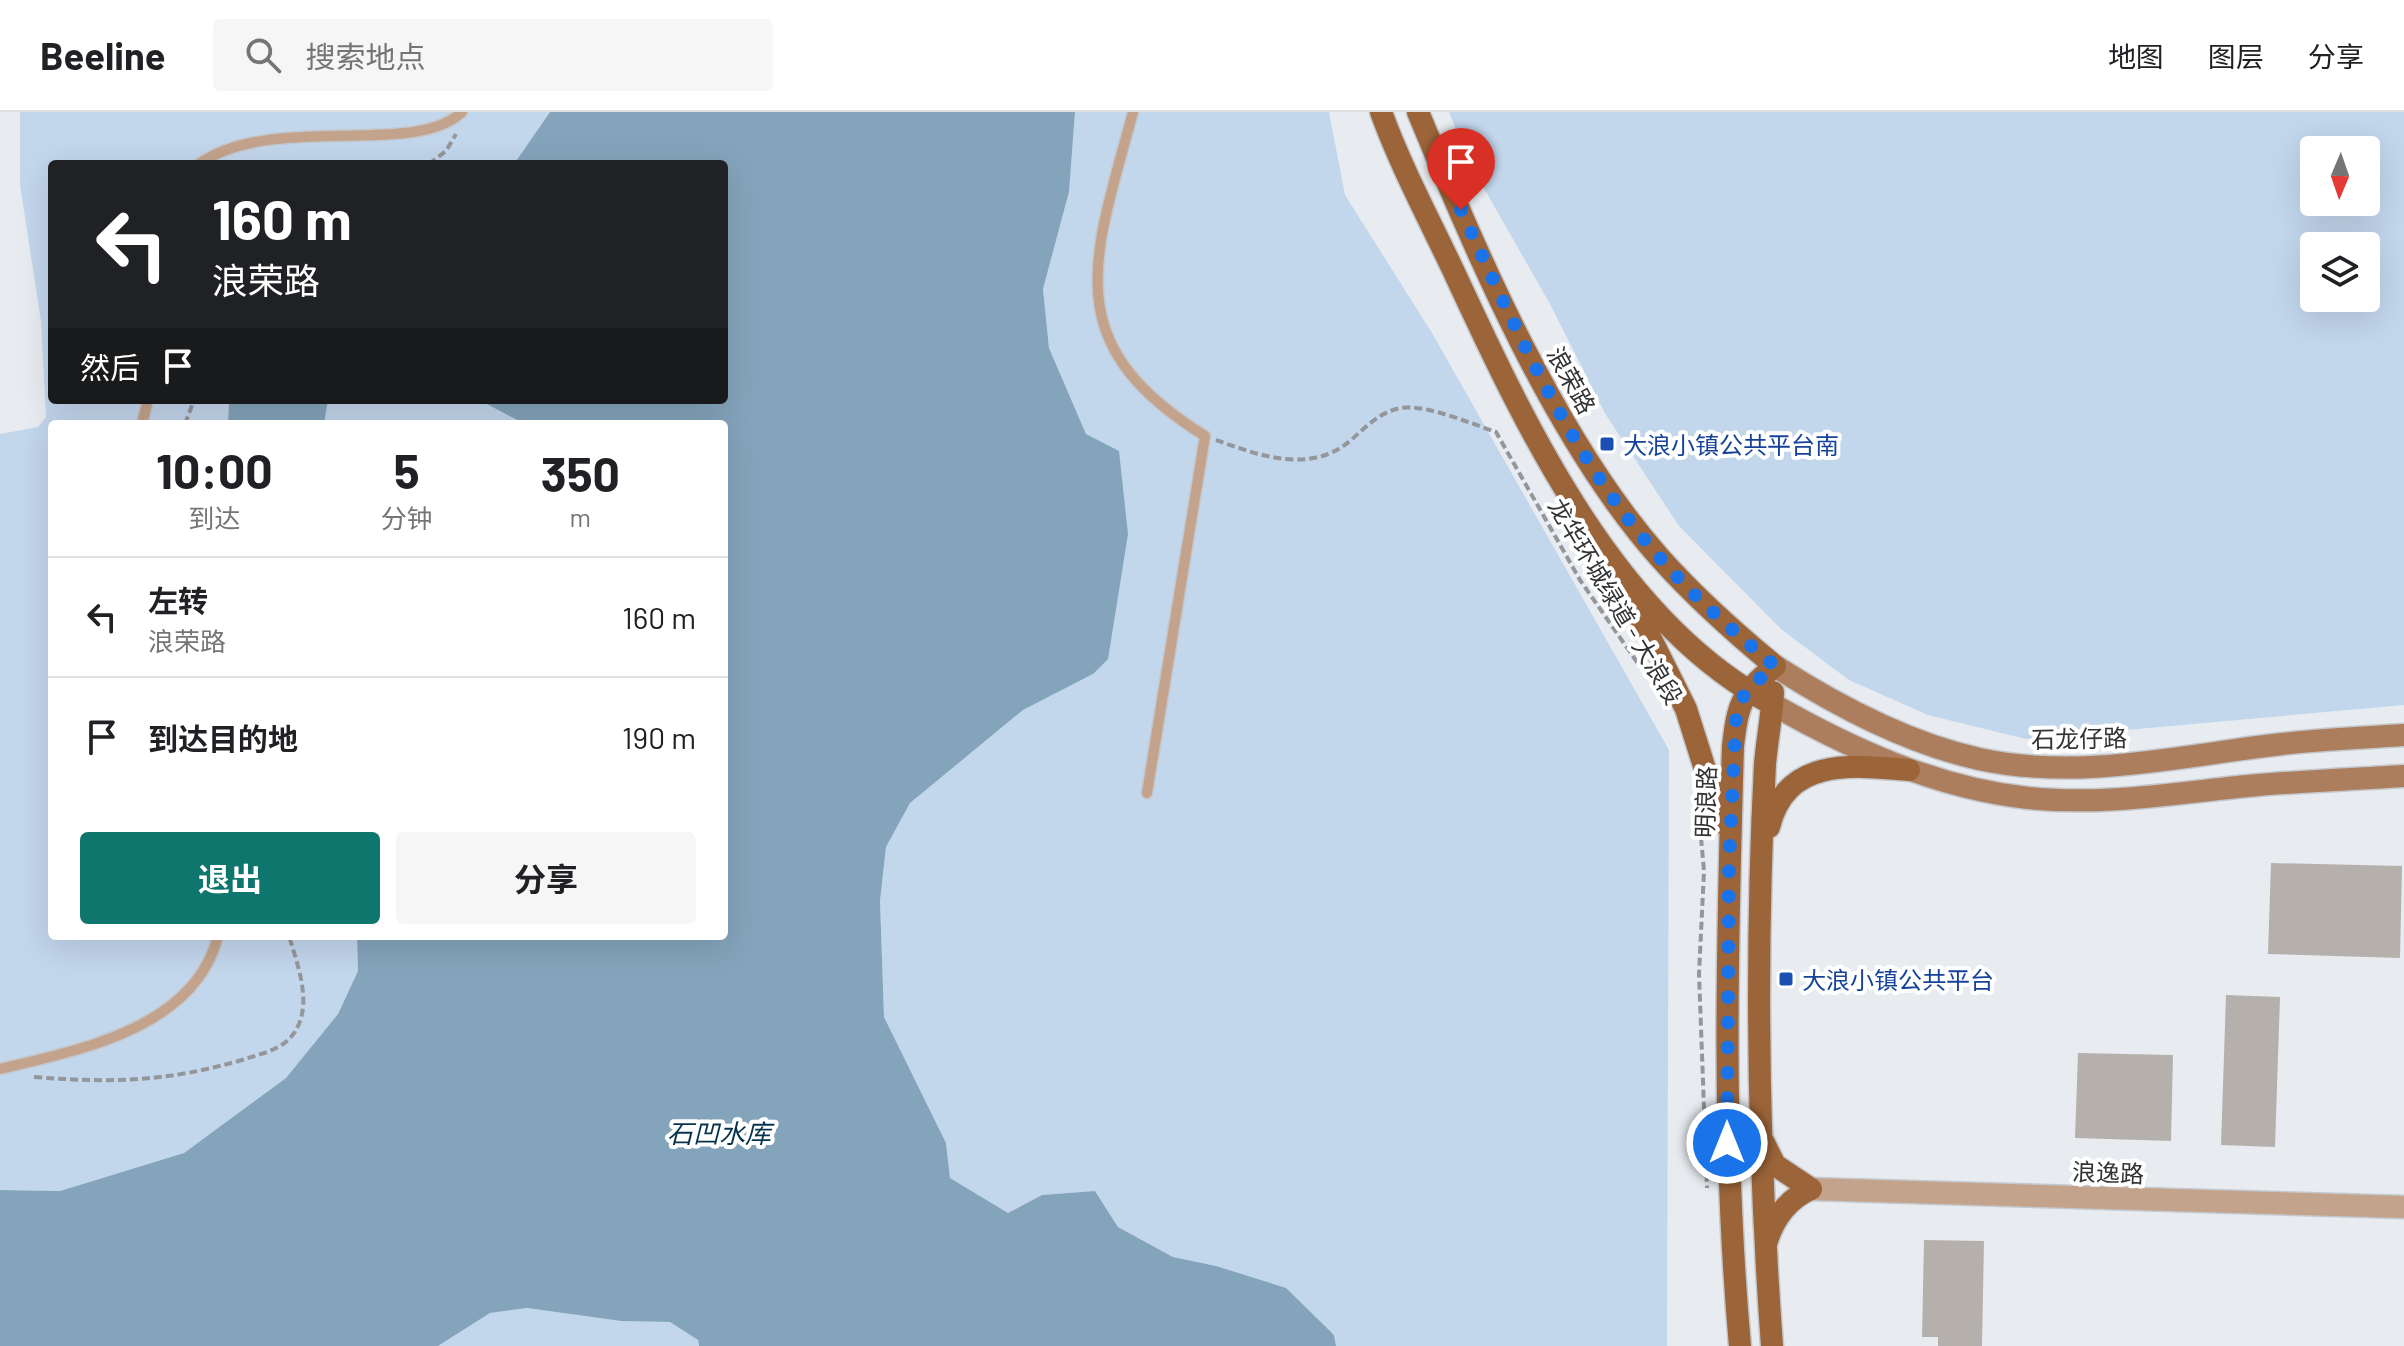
<!DOCTYPE html>
<html lang="zh">
<head>
<meta charset="utf-8">
<style>
	body { margin:0; font-family:Barlow,"Noto Sans SC",sans-serif; background:#f6f6f6; color:#202124; height:100vh; display:flex; flex-direction:column; font-size:30px; white-space:nowrap }
	* { box-sizing:border-box; margin:0 }
	p { font-size:26px; color:#757577 }
	.icon { flex:none; width:44px; height:44px; fill:none; stroke:currentColor; stroke-width:2; stroke-linecap:round; stroke-linejoin:round }
	.map { position:relative; flex:1; overflow:hidden }
	.details { position:absolute; left:48px; top:308px; width:680px; height:520px; display:flex; flex-direction:column; background:#fff; border-radius:8px; box-shadow:0 8px 32px #0002 }
	.details>* { flex:none }
	.banner { position:absolute; left:48px; top:48px; width:680px; height:244px; border-radius:8px; box-shadow:0 8px 32px #0002; background:#202124; color:#fff; overflow:hidden }
	.needle { width:52px; rotate:182deg }
	.buttons { position:absolute; left:2300px; top:24px; display:grid; gap:16px }
	.buttons a { display:grid; place-items:center; width:80px; height:80px; border-radius:8px; background:#fff; box-shadow:0 8px 32px #0002; font-size:40px }
	.pin { position:absolute; display:grid; place-items:center; width:68px; height:68px; color:#fff; margin:-82px -34px; border-radius:50% 50% 50% 0; rotate:-45deg; box-shadow:0 0 8px #0007 }
	.pin .icon { rotate:45deg }
	.me { position:absolute; width:88px; margin:-44px; rotate:0deg; stroke-linejoin:round; filter:drop-shadow(0 0 6px #0008) }
	.turn { display:flex; align-items:center; gap:28px; height:168px; padding:0 32px; font-size:36px }
	.turn .icon { width:104px; height:104px; stroke-width:2.5 }
	.turn b { display:block; font-size:56px; line-height:68px }
	.then { display:flex; align-items:center; height:76px; padding:0 32px; background:#0003; gap:16px; font-size:30px }
	.eta { display:flex; justify-content:space-evenly; align-items:center; height:136px; text-align:center }
	.eta b { font-size:48px; font-weight:700; line-height:56px }
	.primary-button { display:flex; gap:16px; margin-top:auto; padding:16px 32px }
	.primary-button a { flex:1; height:92px; border-radius:8px; background:#0f766e; color:#fff; font-size:32px; font-weight:700; line-height:92px; text-align:center }
	.primary-button a+a { background:#f6f6f6; color:#202124 }
	ul { padding:0; list-style:none }
	li { display:flex; align-items:center; gap:24px; height:120px; padding:0 32px; border-top:2px solid #e0e0e0 }
	li div { flex:1 }
	li b { display:block; font-size:30px }
	li em { font-style:normal }
	header { display:flex; align-items:center; gap:48px; box-sizing:border-box; height:112px; padding:0 40px; background:#fff; border-bottom:2px solid #e0e0e0 }
	header strong { font-size:38px }
	nav { display:flex; gap:44px; margin-inline-start:auto; font-size:28px }
	.search { width:560px; height:72px; background:#f6f6f6; display:flex; align-items:center; gap:20px; box-sizing:border-box; padding:0 28px; border-radius:8px; color:#757577; font-size:30px }
	.map>svg:first-child { display:block }
</style>
</head>
<body>
<header>
<strong>Beeline</strong>
<div class="search"><svg class="icon" aria-label="search" viewBox="0 0 24 24"><circle cx="10" cy="10" r="6"/><path d="M15 15l6 6"/></svg>搜索地点</div>
<nav><a>地图</a><a>图层</a><a>分享</a></nav>
</header>
<div class="map">
<svg width="2404" height="1234" viewBox="0 0 2404 1234">
	<rect width="100%" height="100%" fill="#e8ecf1"/>
	<!-- green -->
	<path fill="#c2d6ec" fill-rule="evenodd" d="M20 0H550L514 52H52V288H229L228 312H52V824H357L358 859 338 902 286 966 184 1041 60 1079 0 1078V322L38 315 46 305 41 209 20 73Z
		M1075 0H1329L1345 83 1432 221 1669 638 1667 1234H1336L1334 1222 1216 1154 1173 1145 1118 1115 1095 1079 1042 1083 1008 1101 950 1066 946 1031 884 905 880 789 886 735 910 691 1023 598 1093 562 1119 340 1086 322 1049 236 1043 177 1069 80Z
		M1449 0H2404V593L2026 627 1928 603 1849 568 1781 517 1679 414 1606 303 1550 192 1469 50ZM2366 38V90H2314V38ZM2366 134V186H2314V134Z
		M328 288H479L525 312H324Z
		M527 1196 621 1209 670 1210 698 1228 699 1234H438L490 1201Z"/>
	<!-- water -->
	<path fill="#84a4bb" d="M550 0H1075L1069 80 1043 177 1049 236 1086 322 1119 339 1128 422 1108 547 1093 562 1023 598 910 691 886 735 880 789 884 905 946 1031 950 1066 1008 1101 1042 1083 1095 1079 1118 1115 1173 1145 1216 1154 1286 1176 1334 1223 1336 1234H699L698 1228 670 1210 621 1209 527 1196 490 1201 438 1234H0V1078L60 1079 184 1041 286 966 338 902 358 859 357 824H724V312H525L479 288H724V52H514Z
		M229 288H328L324 312H228Z"/>
	<!-- building -->
	<path fill="#b5b0ac" d="M2271 751 2402 754 2400 846 2268 842Z
		M2226 883 2280 885 2275 1035 2221 1033Z
		M2078 941 2173 943 2171 1029 2075 1026Z
		M1924 1128 1984 1129 1982 1234H1938V1225H1922Z"/>
	<g fill="none" stroke-linecap="round" stroke-linejoin="round">
		<!-- service casing -->
		<g stroke="#c4c7cb" stroke-width="13">
			<path id="service" d="M1133 0C1094 146 1055 231 1205 324L1147 681
				M199 52C273 0 415 46 462 0
				M142 312 148 288
				M0 957C80 938 195 916 218 824"/>
		</g>
		<!-- tertiary casing -->
		<g stroke="#c4c7cb" stroke-width="25">
			<path id="tertiary" d="M1811 1077 2404 1095"/>
		</g>
		<!-- secondary casing -->
		<g stroke="#c4c7cb" stroke-width="25">
			<path id="secondary" d="M1775 554C1837 594 1907 631 1979 647 2079 669 2183 643 2282 632 2323 627 2363 626 2404 623
				M1772 592C1851 637 1936 676 2028 686 2105 694 2182 680 2258 673 2307 669 2355 667 2404 664"/>
		</g>
		<!-- primary casing -->
		<g stroke="#c4c7cb" stroke-width="25">
			<path id="primary" d="M1381 0C1401 55 1429 107 1454 160 1525 313 1616 510 1772 592
				M1418 0C1478 145 1556 329 1660 446 1695 485 1735 521 1775 554
				M1626 477 1686 597 1722 711
				M1769 715C1786 645 1852 653 1909 658
				M1763 1029 1775 1053 1811 1077
				M1767 1129C1774 1106 1789 1086 1811 1077
				M1740 1234C1722 1034 1727 835 1733 634 1738 591 1741 582 1775 554
				M1772 1234C1758 1041 1755 845 1765 652 1767 628 1772 604 1773 580"/>
		</g>
		<!-- path -->
		<path stroke="#94969a" stroke-width="4" stroke-dasharray="8 4" stroke-linecap="butt" d="M429 52 446 39 456 22
			M185 312 194 288
			M1216 328C1260 344 1310 362 1350 329 1366 315 1379 300 1401 296 1426 292 1472 312 1496 320L1580 468 1639 553
			M1700 714 1704 759 1699 862 1707 1076
			M34 965C112 971 166 970 242 948 263 941 288 937 298 914 311 887 297 851 289 824"/>
		<!-- service -->
		<use href="#service" stroke="#c3a38c" stroke-width="10"/>
		<!-- tertiary -->
		<use href="#tertiary" stroke="#c3a38c" stroke-width="22"/>
		<!-- secondary -->
		<use href="#secondary" stroke="#ad7e5d" stroke-width="22"/>
		<!-- primary -->
		<use href="#primary" stroke="#9c6439" stroke-width="22"/>
	</g>
	<g fill="none" stroke-linecap="round" stroke-linejoin="round">
		<!-- route -->
		<path stroke="#1a73e8" stroke-width="14" stroke-dasharray="0 25.2" d="M1461 98C1517 219 1571 345 1660 446 1694 485 1735 521 1775 554L1746 578 1736 604 1729 751 1727 1031"/>
	</g>
	<!-- markers -->
	<g fill="#1a4fb4" stroke="#fff" stroke-width="3">
		<rect x="1599" y="324" width="16" height="16" rx="4"/>
		<rect x="1778" y="859" width="16" height="16" rx="4"/>
	</g>
	<g text-anchor="middle" dominant-baseline="central" stroke-width="8" stroke-linejoin="round" paint-order="stroke">
		<!-- street labels -->
		<g font-size="24" fill="#323335" stroke="#fff">
			<text transform="translate(1572 268) rotate(61)">浪荣路</text>
			<text transform="translate(1616 489) rotate(59)">龙华环城绿道 - 大浪段</text>
			<text transform="translate(2079 626) rotate(-1)">石龙仔路</text>
			<text transform="translate(1705 690) rotate(-88)">明浪路</text>
			<text transform="translate(2108 1060) rotate(2)">浪逸路</text>
		</g>
		<!-- transit labels -->
		<g font-size="24" fill="#164399" stroke="#fff" text-anchor="start">
			<text x="1623" y="332">大浪小镇公共平台南</text>
			<text x="1802" y="867">大浪小镇公共平台</text>
		</g>
		<!-- water labels -->
		<g font-size="26" font-style="italic" fill="#06324b" stroke="#fff">
			<text x="719" y="1020">石凹水库</text>
		</g>
	</g>
</svg>
<div class="buttons">
<a><svg class="needle" viewBox="-14 -14 28 28"><path d="M0-13l5 13h-10z" fill="#e53935"/><path d="M0 13l5-13h-10z" fill="#757577"/></svg></a>
<a><svg class="icon" aria-label="layers" viewBox="0 0 24 24"><path d="M12 4l9 5-9 5-9-5zM3 14l9 5 9-5"/></svg></a>
</div>
<div class="pin" style="left:1461px;top:98px;background:#d93025"><svg class="icon" aria-label="arrive" viewBox="0 0 24 24"><path d="M6 21V4h12l-3 4 3 4H6"/></svg></div>
<svg class="me" style="left:1727px;top:1031px" viewBox="-20 -20 40 40"><circle r="17" fill="#1a73e8" stroke="#fff" stroke-width="3"/><path d="M0-11L8 9 0 5-8 9z" fill="#fff"/></svg>
<div class="banner">
<div class="turn"><svg class="icon" aria-label="left" viewBox="0 0 24 24"><path d="M17 20v-9H6M10 6l-5 5 5 5"/></svg><div><b>160 m</b>浪荣路</div></div>
<div class="then">然后<svg class="icon" aria-label="arrive" viewBox="0 0 24 24"><path d="M6 21V4h12l-3 4 3 4H6"/></svg></div>
</div>
<section class="details">
<div class="eta">
<div><b>10:00</b><p>到达</p></div>
<div><b>5</b><p>分钟</p></div>
<div><b>350</b><p>m</p></div>
</div>
<ul>
<li><svg class="icon" aria-label="left" viewBox="0 0 24 24"><path d="M17 20v-9H6M10 6l-5 5 5 5"/></svg><div><b>左转</b><p>浪荣路</p></div><em>160 m</em></li>
<li><svg class="icon" aria-label="arrive" viewBox="0 0 24 24"><path d="M6 21V4h12l-3 4 3 4H6"/></svg><div><b>到达目的地</b></div><em>190 m</em></li>
</ul>
<div class="primary-button"><a>退出</a><a>分享</a></div>
</section>
</div>
</body>
</html>
